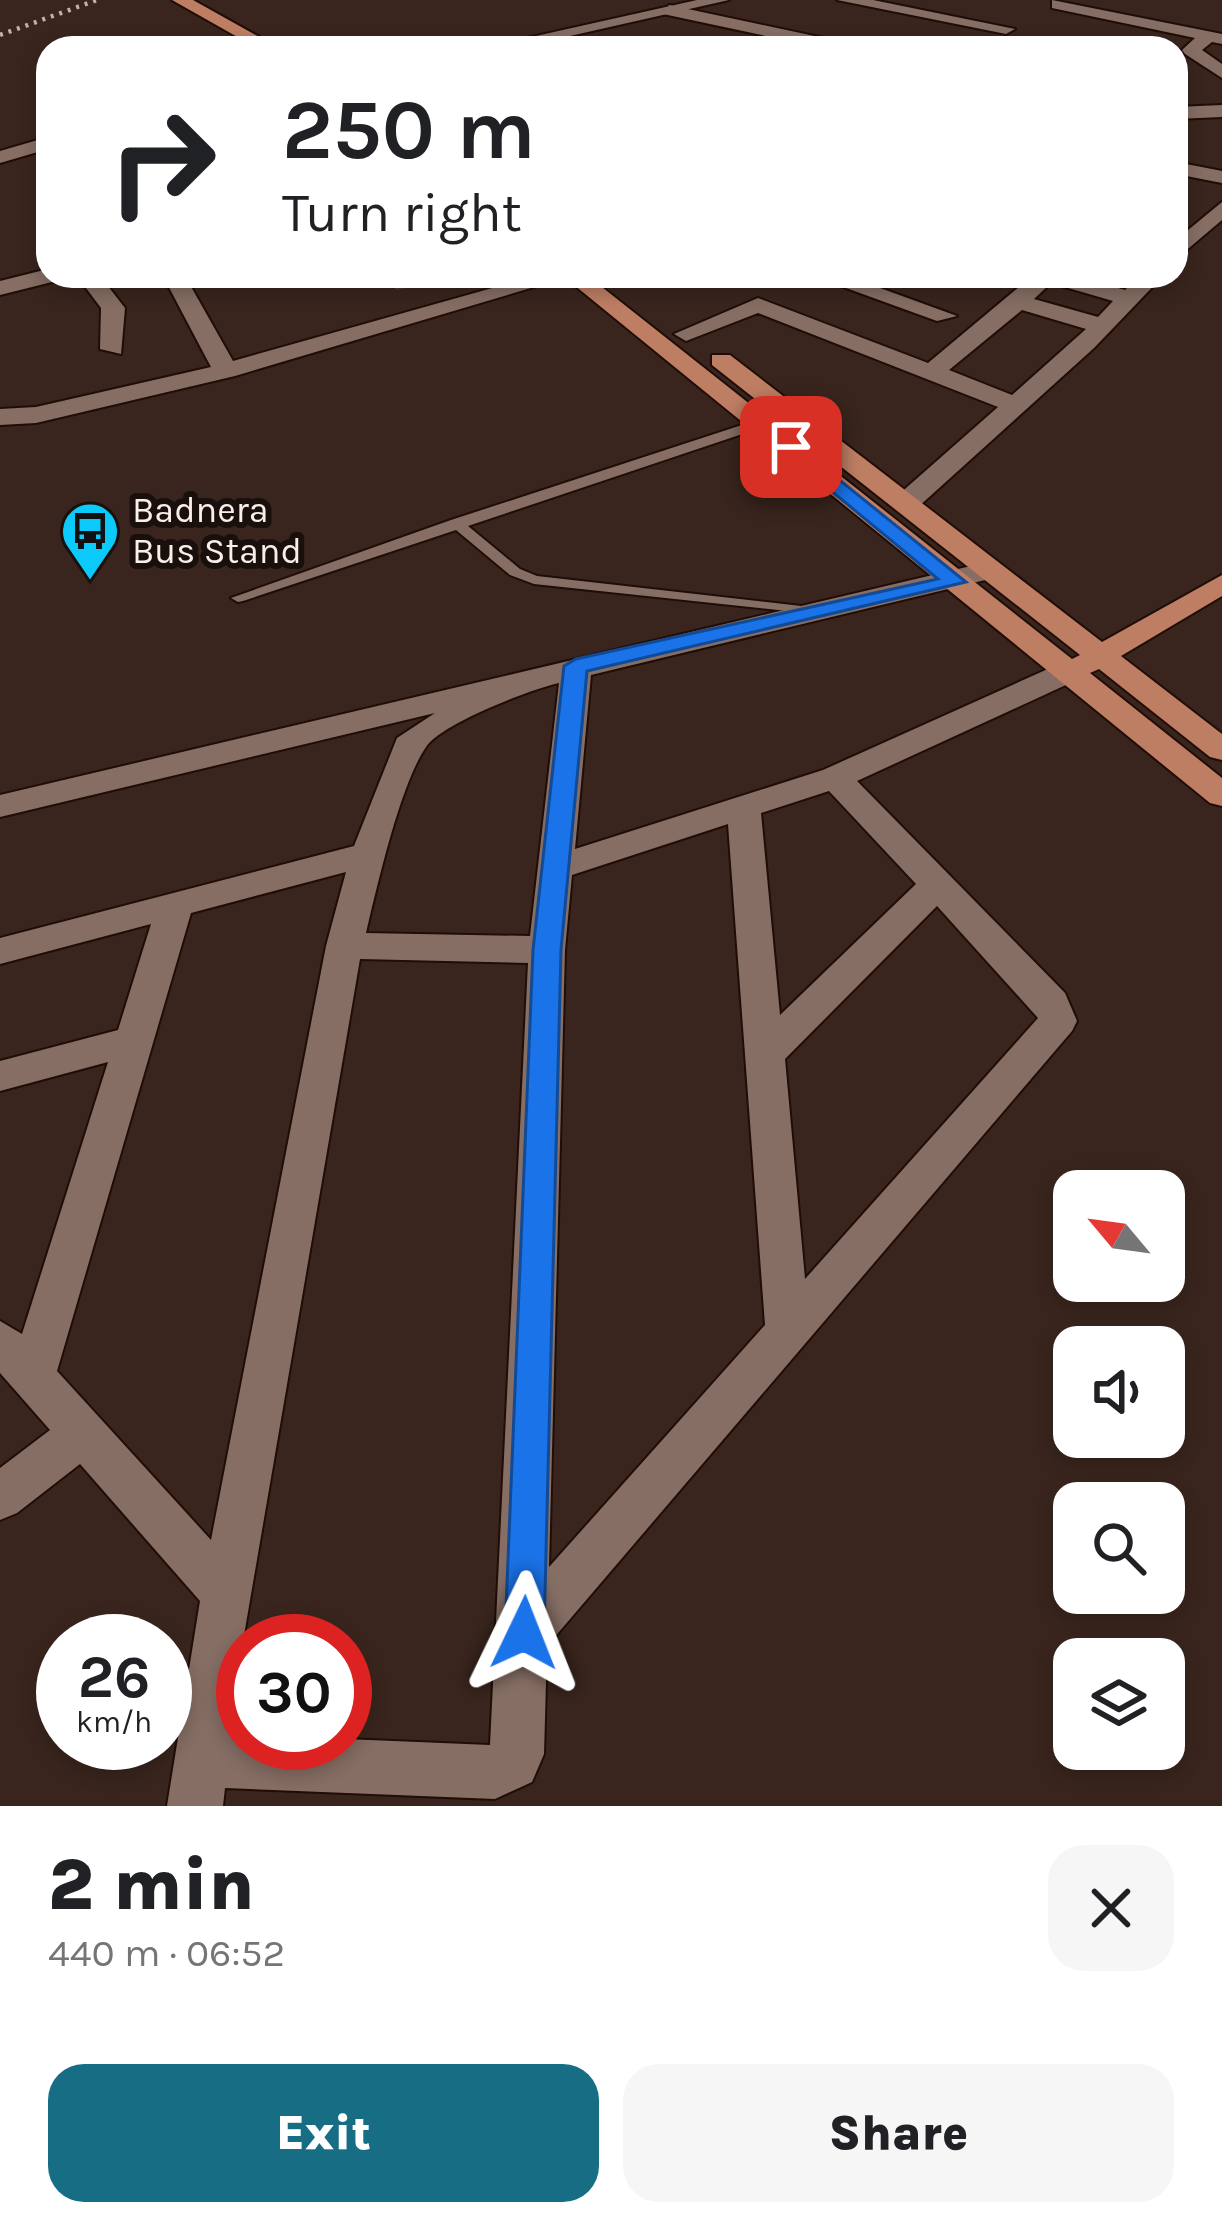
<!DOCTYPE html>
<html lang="en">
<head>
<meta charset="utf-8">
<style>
	body { margin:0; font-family:Karla,sans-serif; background:#f6f6f6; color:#202124; height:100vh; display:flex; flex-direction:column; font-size:45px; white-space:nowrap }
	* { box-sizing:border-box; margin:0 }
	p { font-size:39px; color:#757577 }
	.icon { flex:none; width:66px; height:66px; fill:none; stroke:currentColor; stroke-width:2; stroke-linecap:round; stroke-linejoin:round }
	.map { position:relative; height:1806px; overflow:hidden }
	.drawer { display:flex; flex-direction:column; background:#fff; flex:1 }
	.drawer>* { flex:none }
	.top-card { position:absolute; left:36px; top:36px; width:1152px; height:252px; border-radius:36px; box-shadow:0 6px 18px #0003; background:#fff; color:#202124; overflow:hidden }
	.needle { width:78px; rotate:299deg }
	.tools { position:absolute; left:1053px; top:1170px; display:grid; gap:24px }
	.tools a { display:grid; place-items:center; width:132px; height:132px; border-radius:24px; background:#fff; box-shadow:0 6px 18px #0003; font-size:60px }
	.speed { position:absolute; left:36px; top:1614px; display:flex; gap:24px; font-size:60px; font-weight:700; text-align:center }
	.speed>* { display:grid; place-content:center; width:156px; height:156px; border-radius:50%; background:#fff; box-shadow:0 6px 18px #0003; line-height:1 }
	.speed small { font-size:30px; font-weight:400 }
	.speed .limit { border:18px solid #d22; background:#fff; color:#111 }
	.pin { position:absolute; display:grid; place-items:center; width:102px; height:102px; color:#fff; margin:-51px; border-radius:24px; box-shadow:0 6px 18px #0006 }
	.me { position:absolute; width:132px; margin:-66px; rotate:2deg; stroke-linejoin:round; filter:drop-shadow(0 0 9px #0008) }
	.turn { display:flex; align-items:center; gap:42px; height:252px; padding:0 48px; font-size:54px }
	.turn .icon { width:156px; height:156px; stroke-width:2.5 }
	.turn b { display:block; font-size:84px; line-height:102px }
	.round { display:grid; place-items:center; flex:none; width:126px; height:126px; border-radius:36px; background:#f6f6f6 }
	.summary { display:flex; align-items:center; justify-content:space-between; height:204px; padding:0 48px }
	h1 { font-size:72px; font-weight:800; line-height:90px }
	.cta { display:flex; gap:24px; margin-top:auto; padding:24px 48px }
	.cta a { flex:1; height:138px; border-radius:36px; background:#176d84; color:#fff; font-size:48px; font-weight:800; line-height:138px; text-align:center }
	.cta a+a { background:#f6f6f6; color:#202124 }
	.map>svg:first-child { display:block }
</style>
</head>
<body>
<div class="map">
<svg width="1222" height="1806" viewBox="0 0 1222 1806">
	<rect width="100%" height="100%" fill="#39251d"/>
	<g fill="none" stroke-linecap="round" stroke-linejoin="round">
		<!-- service casing -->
		<g stroke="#1f0d06" stroke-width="4">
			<path id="service" d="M791 409 796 410V416L468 526 520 569 537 576 810 607 815 608V614L534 584 510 575 456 530 243 601 238 602 231 598 451 520Z"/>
		</g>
		<!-- minor casing -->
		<g stroke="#1f0d06" stroke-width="4">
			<path id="minor" d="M837 0H873L1015 29 1006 34Z
				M1052 0 1222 34V44L1212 42 1202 50 1222 64V78L1185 54 1182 50 1195 38 1052 8Z
				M669 5 847 43 856 48H822L663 14Z
				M1222 105V117L1176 119V107Z
				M48 137V149L0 163V151Z
				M1176 162 1222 171V183L1176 174Z
				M1222 202V220L1176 259V240Z
				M48 269V276H59L56 281 0 295V281Z
				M77 276H100L125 308 121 354 100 349 101 308Z
				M163 276H185L233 361 535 276H571L235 376 36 423 0 425V409L36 407 211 367Z
				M813 276H847L957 316 937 321Z
				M1032 276H1077L1125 290 1139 276H1163L1094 348 917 508 907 510 893 502 897 496 998 407 758 313 686 341 674 334 758 298 928 363ZM1051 283 1113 301 1098 317 1034 299ZM1022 310 1086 329 1012 395 949 370Z
				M992 561 1006 570 1002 576 591 675 575 849 823 770 1059 664H1081L1086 671 1081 678 857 781 1065 993 1077 1021 1072 1031 547 1646 544 1754 532 1782 495 1799 225 1788 223 1806H167L200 1601 80 1464 17 1513 0 1520V1468L50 1430 0 1373V1321L22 1334 108 1062 0 1091V1061L118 1030 151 924 0 964V938L354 846 397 738 435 713 0 817V795ZM559 683 530 936 366 933C377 886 400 785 426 747 441 724 531 689 559 683ZM829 791 916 884 780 1015 761 813ZM728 824 765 1325 549 1567 565 950 572 875ZM346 872 326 946 211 1540 57 1371 191 913ZM937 906 1038 1018 805 1279 785 1059ZM360 959 528 963 490 1745 345 1739V1743H243V1735L232 1734 243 1641Z"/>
		</g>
		<!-- tertiary casing -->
		<g stroke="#1f0d06" stroke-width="4">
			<path id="tertiary" d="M697 0H729L517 48H482Z"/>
		</g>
		<!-- primary casing -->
		<g stroke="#1f0d06" stroke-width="4">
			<path id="primary" d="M172 0H193L279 48H257Z
				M563 276H588L1072 659 1080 655 712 365V355H730L1102 642 1222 575V596L1121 656 1222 734V760L1210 757 1099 669 1090 673 1222 778V806L1210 803Z"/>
		</g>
		<!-- service -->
		<use href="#service" fill="#866e64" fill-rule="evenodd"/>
		<!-- minor -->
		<use href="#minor" fill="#866e64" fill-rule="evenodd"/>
		<!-- tertiary -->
		<use href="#tertiary" fill="#866e64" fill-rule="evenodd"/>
		<!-- primary -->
		<use href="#primary" fill="#be7e64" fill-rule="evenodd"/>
		<!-- rail -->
		<path stroke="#c1b1ab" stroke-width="4.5" stroke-dasharray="3 6" stroke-linecap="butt" d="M0 35 97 0"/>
	</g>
	<!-- wall -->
	<path fill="#604b42" d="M381 276H434V281L397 290Z"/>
	<!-- shaded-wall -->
	<path fill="#49352c" d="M396 276H434V281L397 290Z"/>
	<!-- route -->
	<path fill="#1a73e8" stroke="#114b97" stroke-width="3" d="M791 441 966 582 587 671 561 950 544 1633 538 1647 524 1653 510 1647 505 1633 533 950 564 666 576 659 938 579 784 452 781 447Z"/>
	<!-- icons -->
	<defs>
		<g id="bus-pin" transform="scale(3)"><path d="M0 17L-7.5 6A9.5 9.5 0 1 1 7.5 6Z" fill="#0bcafa" stroke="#19100d"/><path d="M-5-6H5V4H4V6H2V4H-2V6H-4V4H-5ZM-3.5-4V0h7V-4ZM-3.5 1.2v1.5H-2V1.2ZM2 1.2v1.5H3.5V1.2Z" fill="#111"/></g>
	</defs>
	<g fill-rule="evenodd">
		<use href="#bus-pin" x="90" y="531"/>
	</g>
	<g text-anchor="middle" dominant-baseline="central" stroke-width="12" stroke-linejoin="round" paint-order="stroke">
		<!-- far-poi labels -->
		<g font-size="36" fill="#fbede8" stroke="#19100d" text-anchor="start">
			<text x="132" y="510">Badnera<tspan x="132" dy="41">Bus Stand</tspan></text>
		</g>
	</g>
</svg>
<div class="tools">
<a><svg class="needle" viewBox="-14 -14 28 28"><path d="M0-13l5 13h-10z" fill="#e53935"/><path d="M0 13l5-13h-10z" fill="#757577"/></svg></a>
<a><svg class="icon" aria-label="sound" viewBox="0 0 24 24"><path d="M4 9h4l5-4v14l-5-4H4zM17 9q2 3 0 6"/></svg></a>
<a><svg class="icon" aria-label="search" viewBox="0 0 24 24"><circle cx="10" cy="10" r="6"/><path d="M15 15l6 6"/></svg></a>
<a><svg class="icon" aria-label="layers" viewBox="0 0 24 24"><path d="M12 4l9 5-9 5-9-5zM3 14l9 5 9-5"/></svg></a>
</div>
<div class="speed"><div>26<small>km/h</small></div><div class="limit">30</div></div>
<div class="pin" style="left:791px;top:447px;background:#d93025"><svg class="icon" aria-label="arrive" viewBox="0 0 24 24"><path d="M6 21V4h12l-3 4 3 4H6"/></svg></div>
<svg class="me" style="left:524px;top:1633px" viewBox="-20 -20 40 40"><path d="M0-17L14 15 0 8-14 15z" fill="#1a73e8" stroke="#fff" stroke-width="4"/></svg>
<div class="top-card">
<div class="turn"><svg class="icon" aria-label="right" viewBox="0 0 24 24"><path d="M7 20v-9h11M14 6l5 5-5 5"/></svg><div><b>250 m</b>Turn right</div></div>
</div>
</div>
<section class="drawer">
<div class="summary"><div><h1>2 min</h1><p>440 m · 06:52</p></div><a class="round"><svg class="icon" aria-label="close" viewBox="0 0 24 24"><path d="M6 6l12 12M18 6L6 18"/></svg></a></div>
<div class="cta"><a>Exit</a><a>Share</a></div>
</section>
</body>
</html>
